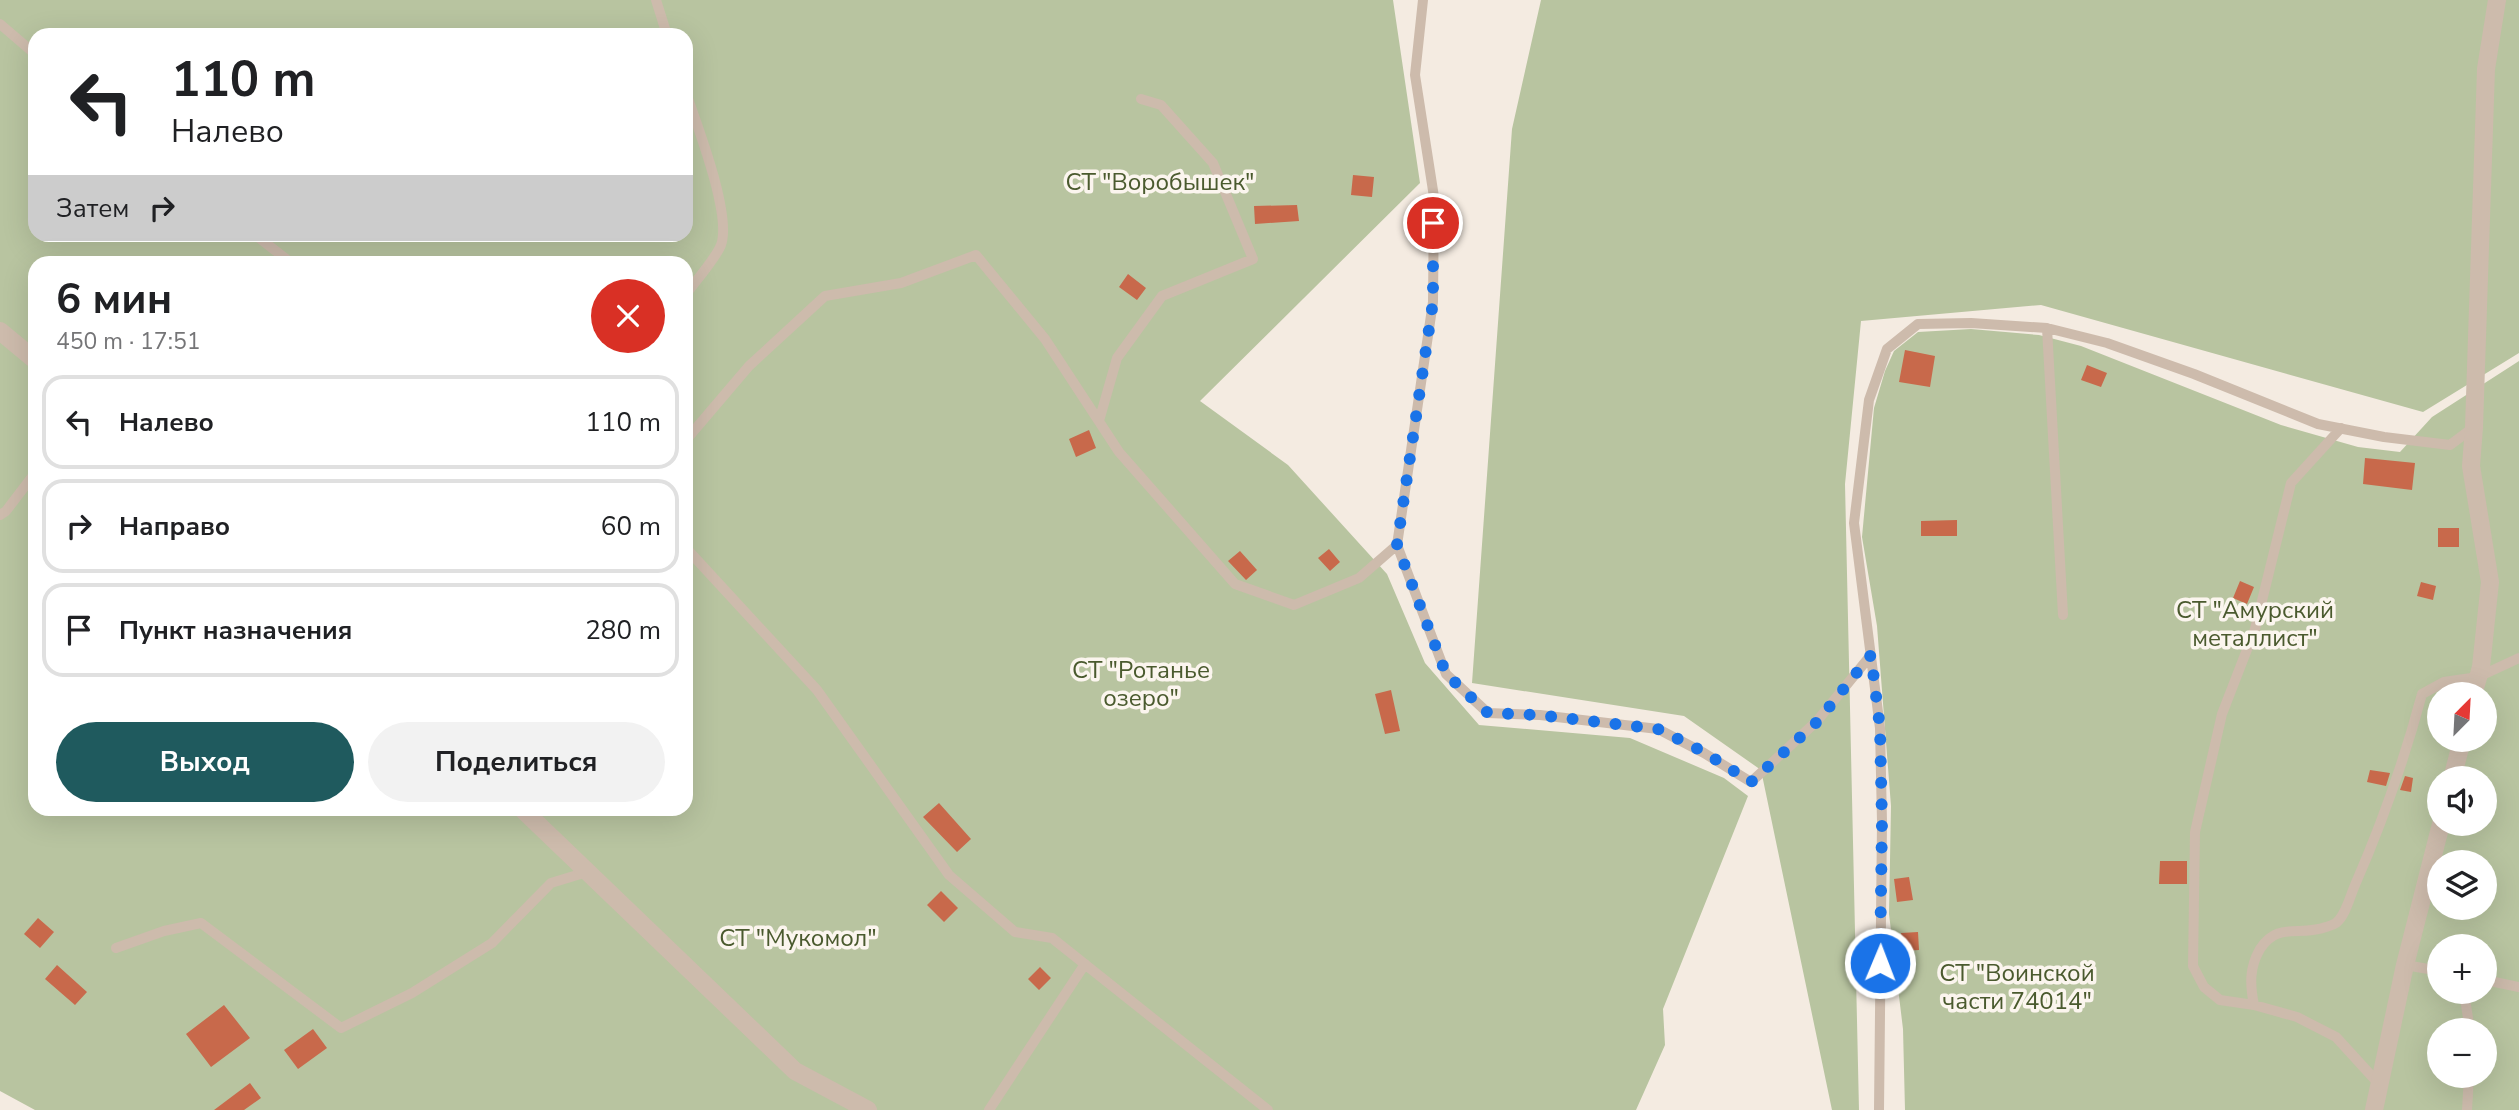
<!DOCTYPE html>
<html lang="ru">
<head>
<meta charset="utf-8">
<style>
	body { margin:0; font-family:"Nunito Sans",sans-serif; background:#f2f2f2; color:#202124; height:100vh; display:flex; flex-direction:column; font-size:26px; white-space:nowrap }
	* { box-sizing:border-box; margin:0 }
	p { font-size:23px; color:#757577 }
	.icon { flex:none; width:38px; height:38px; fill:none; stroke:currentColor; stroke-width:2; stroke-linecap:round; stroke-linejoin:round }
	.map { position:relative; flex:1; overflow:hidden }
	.drawer { position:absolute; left:28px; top:256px; width:665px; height:560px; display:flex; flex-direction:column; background:#fff; border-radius:21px; box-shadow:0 7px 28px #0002 }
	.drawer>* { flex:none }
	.banner { position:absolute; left:28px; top:28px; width:665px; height:214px; border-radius:21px; box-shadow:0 7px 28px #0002; background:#fff; color:#202124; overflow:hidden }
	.needle { width:46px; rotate:24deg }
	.controls { position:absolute; left:2427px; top:682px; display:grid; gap:14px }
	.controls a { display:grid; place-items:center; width:70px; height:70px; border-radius:50%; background:#fff; box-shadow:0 7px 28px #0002; font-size:35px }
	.pin { position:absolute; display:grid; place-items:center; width:60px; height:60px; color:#fff; margin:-30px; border:4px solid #fff; border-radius:50%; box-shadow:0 2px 7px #0007 }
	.me { position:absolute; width:77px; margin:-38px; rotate:1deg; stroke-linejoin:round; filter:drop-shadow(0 0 5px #0008) }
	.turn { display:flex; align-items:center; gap:24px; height:147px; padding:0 28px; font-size:32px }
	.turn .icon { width:91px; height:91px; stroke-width:2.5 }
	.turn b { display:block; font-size:49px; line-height:60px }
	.then { display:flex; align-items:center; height:66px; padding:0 28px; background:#0003; gap:14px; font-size:26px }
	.round { display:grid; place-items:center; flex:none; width:74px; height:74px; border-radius:37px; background:#f2f2f2 }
	.headline { display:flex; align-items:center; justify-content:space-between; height:119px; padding:0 28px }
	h1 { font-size:42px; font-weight:700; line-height:52px }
	.button { display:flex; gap:14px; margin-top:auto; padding:14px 28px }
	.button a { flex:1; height:80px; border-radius:42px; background:#1f5a5e; color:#fff; font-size:28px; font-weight:700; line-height:80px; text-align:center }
	.button a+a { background:#f2f2f2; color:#202124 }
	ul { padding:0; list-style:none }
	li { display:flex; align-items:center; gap:21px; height:94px; margin:0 14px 10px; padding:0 14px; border:4px solid #e0e0e0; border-radius:21px }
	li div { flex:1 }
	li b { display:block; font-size:26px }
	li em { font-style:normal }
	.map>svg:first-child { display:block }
</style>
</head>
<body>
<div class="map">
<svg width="2519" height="1110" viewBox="0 0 2519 1110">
	<rect width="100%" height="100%" fill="#f4ebe1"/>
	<!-- green -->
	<path fill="#b8c4a0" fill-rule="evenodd" d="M0 0H1393L1420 183 1200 401 1288 465 1387 574 1425 663 1479 725 1630 738 1724 778 1748 796 1663 1009 1665 1045 1636 1110H35L0 1091ZM35 35H686V234H35ZM35 262H686V808H35Z
		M1541 0H2519V353L2423 412 2041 305 1861 321 1845 484 1859 1110H1832L1761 770 1684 716 1472 683 1512 129Z
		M1971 329 2039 335 2081 346 2281 425 2358 447 2400 452 2432 417 2519 361V1110H1905L1903 1029 1889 914 1891 806 1877 626 1862 537 1874 408 1885 371 1894 351 1918 332ZM2440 695H2485V740H2440ZM2440 779H2485V824H2440ZM2440 863H2485V908H2440ZM2440 947H2485V992H2440ZM2440 1031H2485V1076H2440Z"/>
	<!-- building -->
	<path fill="#c8694b" d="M1353 175 1374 177 1372 197 1351 195Z
		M1297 205 1299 221 1255 224 1254 206Z
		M1128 274 1146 288 1137 300 1119 287Z
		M1905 350 1935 356 1930 387 1899 382Z
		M2087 365 2107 373 2101 387 2081 380Z
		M1089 430 1096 448 1076 457 1069 439Z
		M2365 458 2415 463 2412 490 2363 484Z
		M1957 520V536H1921V521Z
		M2438 528H2459V547H2438Z
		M1329 549 1340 562 1330 571 1318 558Z
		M1240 551 1257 570 1246 580 1228 561Z
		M2240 581 2254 587 2247 604 2233 598Z
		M2421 582 2436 586 2433 600 2417 596Z
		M1391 690 1400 731 1385 734 1375 694Z
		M2370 770 2390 773 2386 786 2367 782Z
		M2405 776 2413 778 2411 792 2400 790Z
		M939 803 971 839 957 852 923 817Z
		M2160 861H2187V884H2159Z
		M1909 877 1913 900 1897 902 1894 879Z
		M941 891 958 908 944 922 927 905Z
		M38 918 54 932 40 948 24 934Z
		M1918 932 1919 950 1903 951 1901 933Z
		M57 965 87 992 75 1005 45 979Z
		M1040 967 1051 978 1039 990 1028 979Z
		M224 1005 250 1038 211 1067 186 1034Z
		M313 1029 327 1048 298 1069 284 1050Z
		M250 1083 261 1098 244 1110H214Z"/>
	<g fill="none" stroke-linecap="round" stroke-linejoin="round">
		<!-- lane -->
		<path stroke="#cdbbac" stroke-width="10" d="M656 0 667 35
			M1423 0 1415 75 1434 197 1433 302 1397 545 1446 674 1488 713 1540 715 1658 729 1704 753 1751 782 1817 721 1871 655
			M0 24 35 54
			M686 93C697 125 732 215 721 245 716 258 695 282 686 294
			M254 234 290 262
			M1099 421 1117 358 1162 296 1253 259 1213 163 1161 105 1141 99
			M2341 428 2291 483 2255 629 2222 714 2195 832 2193 966 2204 987 2220 1000 2254 1005 2297 1017 2336 1037 2379 1084
			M686 440 749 366 825 296 901 283 976 255 1045 339 1119 452 1235 584 1294 605 1359 578 1397 545
			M0 515 6 511 35 473
			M686 548 817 690 949 875 1015 932 1052 938 1268 1110
			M2063 615 2047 328 2107 343 2194 374 2318 424 2384 437 2450 445 2474 427
			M116 948 164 931 201 923 341 1028 412 993 492 943 551 883 587 872
			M2405 965 2440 971
			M2485 980 2519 987
			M2464 992 2470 1031
			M2254 1005C2250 985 2249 968 2260 949 2278 921 2299 937 2326 927 2327 927 2335 924 2336 923 2346 915 2350 896 2355 885 2383 821 2404 761 2422 694L2444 682 2478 677 2519 658
			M989 1110 1085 964
			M1879 1110 1882 822 1880 728 1854 523 1869 400 1887 349 1918 324 1971 323 2047 328
			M2467 1110 2469 1076"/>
		<!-- street -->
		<path stroke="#cdbbac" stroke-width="18" d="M0 331 35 360
			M2473 695 2481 667 2490 582 2471 466 2474 427 2486 69 2497 0
			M2452 779 2462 740
			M521 808 795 1071 868 1110
			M2374 1110 2405 965 2441 824"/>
	</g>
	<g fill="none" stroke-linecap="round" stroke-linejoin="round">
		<!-- route -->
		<path stroke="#1a73e8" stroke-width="12" stroke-dasharray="0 21.6" d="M1433 223V302L1397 545 1446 674 1488 713 1539 715 1658 729 1704 752 1751 782 1817 722 1871 655 1880 728 1882 822 1880 963"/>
	</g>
	<g text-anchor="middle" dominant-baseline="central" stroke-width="7" stroke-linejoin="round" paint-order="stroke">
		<!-- park labels -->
		<g font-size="24" fill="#4a5a2e" stroke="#fbf5ee">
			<text x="1160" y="182">СТ "Воробышек"</text>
			<text x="2255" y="610">СТ "Амурский<tspan x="2255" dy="28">металлист"</tspan></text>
			<text x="1141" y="670">СТ "Ротанье<tspan x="1141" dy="28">озеро"</tspan></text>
			<text x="798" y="938">СТ "Мукомол"</text>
			<text x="2017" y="973">СТ "Воинской<tspan x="2017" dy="28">части 74014"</tspan></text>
		</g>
	</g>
</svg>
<div class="controls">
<a><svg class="needle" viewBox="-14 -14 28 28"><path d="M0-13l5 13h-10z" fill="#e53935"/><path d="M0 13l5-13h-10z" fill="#757577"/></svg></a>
<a><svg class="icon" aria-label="sound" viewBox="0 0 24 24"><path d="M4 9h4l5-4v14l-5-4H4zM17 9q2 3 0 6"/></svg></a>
<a><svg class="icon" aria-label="layers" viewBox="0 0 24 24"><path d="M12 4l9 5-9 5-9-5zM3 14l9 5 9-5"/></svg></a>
<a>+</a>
<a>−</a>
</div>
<div class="pin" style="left:1433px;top:223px;background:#d93025"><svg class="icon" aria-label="arrive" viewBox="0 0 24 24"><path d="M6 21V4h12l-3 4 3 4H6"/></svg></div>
<svg class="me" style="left:1880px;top:963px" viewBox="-20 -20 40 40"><circle r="17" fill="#1a73e8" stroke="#fff" stroke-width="3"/><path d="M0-11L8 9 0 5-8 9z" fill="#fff"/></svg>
<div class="banner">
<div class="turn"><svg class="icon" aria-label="left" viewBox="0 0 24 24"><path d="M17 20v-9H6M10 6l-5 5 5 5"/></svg><div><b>110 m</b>Налево</div></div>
<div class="then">Затем<svg class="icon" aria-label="right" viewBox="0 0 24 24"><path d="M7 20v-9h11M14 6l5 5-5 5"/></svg></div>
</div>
<section class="drawer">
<div class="headline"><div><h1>6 мин</h1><p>450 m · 17:51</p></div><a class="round" style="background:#d93025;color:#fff"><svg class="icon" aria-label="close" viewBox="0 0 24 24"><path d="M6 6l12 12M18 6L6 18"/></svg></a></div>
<ul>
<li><svg class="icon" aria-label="left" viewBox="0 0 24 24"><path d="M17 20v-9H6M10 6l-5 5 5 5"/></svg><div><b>Налево</b></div><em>110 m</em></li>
<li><svg class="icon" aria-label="right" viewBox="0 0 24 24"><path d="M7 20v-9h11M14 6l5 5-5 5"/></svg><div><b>Направо</b></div><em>60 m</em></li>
<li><svg class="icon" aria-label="arrive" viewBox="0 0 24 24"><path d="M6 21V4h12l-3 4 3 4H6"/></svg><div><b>Пункт назначения</b></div><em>280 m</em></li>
</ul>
<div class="button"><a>Выход</a><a>Поделиться</a></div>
</section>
</div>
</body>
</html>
